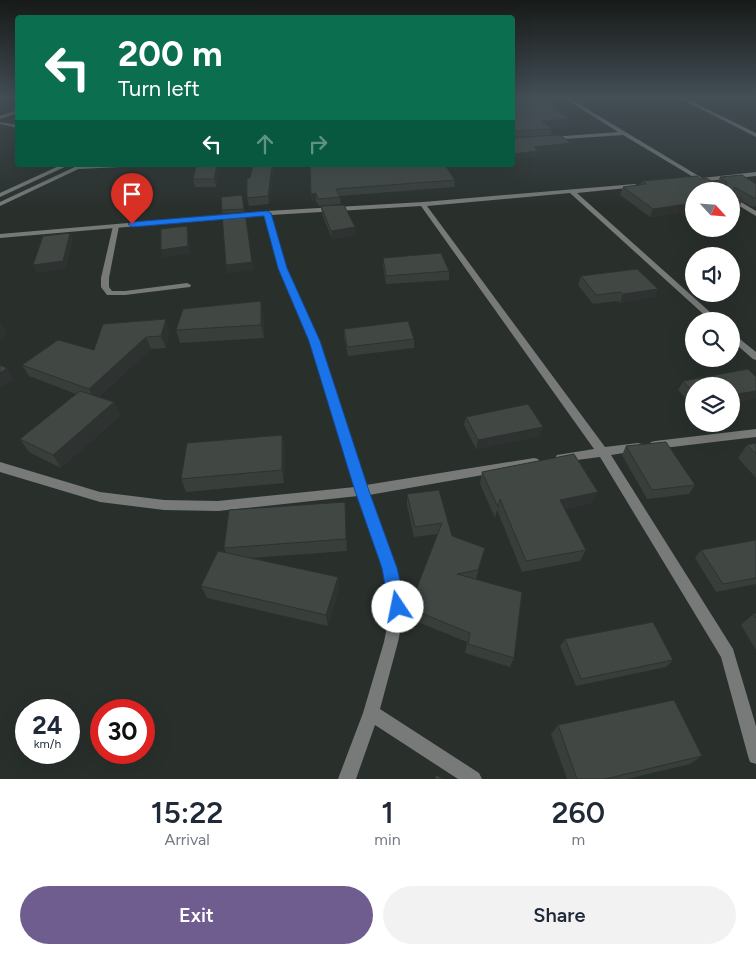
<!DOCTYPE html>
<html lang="en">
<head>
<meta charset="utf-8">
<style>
	body { margin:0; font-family:Figtree,sans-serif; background:#f2f2f3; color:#1f2937; height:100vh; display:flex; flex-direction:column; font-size:19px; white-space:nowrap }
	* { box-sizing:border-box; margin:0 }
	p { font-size:16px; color:#747a83 }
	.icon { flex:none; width:28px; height:28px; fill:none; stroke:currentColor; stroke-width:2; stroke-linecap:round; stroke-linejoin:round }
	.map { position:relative; height:779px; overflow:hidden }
	.panel { display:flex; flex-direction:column; background:#fff; flex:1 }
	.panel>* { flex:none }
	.top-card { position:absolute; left:15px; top:15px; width:500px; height:152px; border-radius:5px; box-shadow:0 5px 20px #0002; background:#0b6e4f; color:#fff; overflow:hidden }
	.needle { width:32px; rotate:116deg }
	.tools { position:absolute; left:685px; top:182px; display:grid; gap:10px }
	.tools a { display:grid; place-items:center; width:55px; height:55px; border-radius:50%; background:#fff; box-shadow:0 5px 20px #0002; font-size:25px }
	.speed { position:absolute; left:15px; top:699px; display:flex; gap:10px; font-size:25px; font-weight:700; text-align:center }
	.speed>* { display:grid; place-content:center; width:65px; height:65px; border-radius:50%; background:#fff; box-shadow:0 5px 20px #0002; line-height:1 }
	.speed small { font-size:12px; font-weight:400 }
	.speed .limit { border:8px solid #d22; background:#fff; color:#111 }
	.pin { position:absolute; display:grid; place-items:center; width:42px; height:42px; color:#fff; margin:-51px -21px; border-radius:50% 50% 50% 0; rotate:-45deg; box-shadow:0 0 5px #0007 }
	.pin .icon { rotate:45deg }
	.me { position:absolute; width:55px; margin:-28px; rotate:349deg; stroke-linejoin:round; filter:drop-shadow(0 0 4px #0008) }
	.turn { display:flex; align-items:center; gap:18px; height:105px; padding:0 20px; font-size:22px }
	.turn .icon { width:65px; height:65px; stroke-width:2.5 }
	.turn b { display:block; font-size:35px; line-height:42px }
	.lanes { display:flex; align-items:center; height:48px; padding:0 20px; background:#0003; justify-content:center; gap:25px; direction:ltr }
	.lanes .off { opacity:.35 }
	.eta { display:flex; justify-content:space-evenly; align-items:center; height:85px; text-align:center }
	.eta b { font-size:30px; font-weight:600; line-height:35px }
	.action { display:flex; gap:10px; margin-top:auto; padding:10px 20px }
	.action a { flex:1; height:58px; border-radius:30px; background:#705d90; color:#fff; font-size:20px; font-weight:600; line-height:58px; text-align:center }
	.action a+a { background:#f2f2f3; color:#1f2937 }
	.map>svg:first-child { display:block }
</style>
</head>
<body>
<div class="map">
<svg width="756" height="779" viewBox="0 0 756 779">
	<rect width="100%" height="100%" fill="#29302c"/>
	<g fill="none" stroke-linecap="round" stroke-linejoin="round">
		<!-- service -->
		<path fill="#777a78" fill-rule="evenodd" d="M116 224 119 226 109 278V287L112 291H125L187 283 191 285 190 287 125 295H107L101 287V278L113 226Z"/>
		<!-- minor -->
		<path fill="#777a78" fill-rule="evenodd" d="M564 98H569L702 178 756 172V176L707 181 723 191C712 192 705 182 694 181L693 180 695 178 623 135 549 140V138L551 137 618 132Z
			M679 98H685L756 133V137Z
			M18 110V113L0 119V116Z
			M0 122 18 125V128L0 124Z
			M85 165H123L120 167 80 169 77 167Z
			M635 184 638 186 637 187 577 193 720 321H711L570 193 427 206 605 447 638 443 642 444 644 447 642 450 611 455 733 649 756 726V764L750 762 748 756 721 657 600 457 561 462 557 461 555 458 557 455 594 449 421 206 271 215 286 268 319 341 366 485 534 458 538 459 540 462 538 465 534 466 369 495 397 568 405 607 398 642 380 709 479 773 482 779H458L375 725 356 779H338L363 713 384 642 391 607 383 568 358 496 218 511 164 510 100 502 0 472V462L100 492 164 500 218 501 355 487 309 341 278 268 264 215 0 238V234L267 211 423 202Z
			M731 196 756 211V216L731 201Z
			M731 332 756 352V360L753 359 731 340Z
			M756 429V437L655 449 651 448 649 445 651 442 655 441Z"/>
		<!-- tertiary -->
		<path fill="#777a78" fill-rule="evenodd" d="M61 165H69L0 197V193Z
			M79 165H87L0 206V202Z"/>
	</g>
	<!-- wall -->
	<path fill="#383e3a" d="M512 98H549V100H545L569 119 568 125 549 127 552 129 550 135 512 137Z
		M220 165 216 187H195L193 179Z
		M274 165 269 204 249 206 247 198 250 178Z
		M310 165H458L445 166 455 180 454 187 340 196 341 204 319 206 316 201H311Z
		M720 177 756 184V206L752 207 742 201 739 208H733L731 211V191H694V211L650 217 620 195 623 187 640 185 642 181 701 179 717 184Z
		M242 195 253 270 228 273 226 265 222 210Z
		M321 206 356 235 332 239 322 214Z
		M383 258 449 271V280L386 284 383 266Z
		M581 276 655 297 620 303 618 301 593 304 578 285Z
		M263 314 264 338 180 343 176 330Z
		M344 329 414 339V348L348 356 344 337Z
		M169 331 166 348 151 349 99 397 121 415 61 468 29 452 20 439 76 394 29 376 22 365 94 350Z
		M756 377V398L731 403 694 386V407L678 390 683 381Z
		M466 417 540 436 476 449 464 425Z
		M756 443V478L738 458 747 445Z
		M626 446 695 485 689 494 647 499 622 455Z
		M285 448 284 483 186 492 181 479Z
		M482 472 592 503 565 509 586 550 580 561 522 572 497 510 495 518 480 484Z
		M439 490 452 536 485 548 476 579 514 658 510 667 465 653 467 642 408 618 409 608 438 534 414 537 407 505V494Z
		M345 502 347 551 251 558 338 577 339 589 328 626 207 598 201 586 226 553 224 548Z
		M756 540V584L716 592 695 558 701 550Z
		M756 613V650L741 625 753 614Z
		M565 639 673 660 666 667 576 686 560 646Z
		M558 725 702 756 690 764 627 779H567L551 734Z"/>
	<!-- shaded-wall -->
	<path fill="#2e3230" d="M538 98H549V100L537 101Z
		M569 119 568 125 541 127 542 121Z
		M571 143 570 150 538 153 537 158 512 160V154L534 147Z
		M217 165H220L216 187 214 179Z
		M272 165H274L269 204 268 196Z
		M316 193V201H311V194Z
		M694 203V211L650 217 653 209Z
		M245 212 253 270 228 273 226 265Z
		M187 226 189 234 190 254 163 258 161 250Z
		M355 227 356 235 332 239 331 231Z
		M70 233 73 241 66 269 37 273 33 265Z
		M658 289 655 297 620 303 623 294Z
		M261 301 263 314 264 338 261 325Z
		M166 319 169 331 166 348 161 336Z
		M0 323 7 334 0 339Z
		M146 337 151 349 95 401 89 389Z
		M7 368 14 380 0 389V373Z
		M756 391V398L731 403V395Z
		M114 402 121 415 61 468 53 455Z
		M543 427 540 436 476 449 478 440Z
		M282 435 285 448 284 483 282 470Z
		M598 492 592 503 556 511 560 500Z
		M338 577 339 589 328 626 326 615Z"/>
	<!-- building -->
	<path fill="#414844" stroke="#2e3230" d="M512 98H542L569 119 542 121 552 129 513 131 512 133Z
		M560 135 571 143 534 147 538 151 512 154V138Z
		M196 165H217L214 179H193Z
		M253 165H272L268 196 247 198V178H250Z
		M310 165H445L455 180 336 189 340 197 318 199 316 193 311 194Z
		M742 175 756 184V199L734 187V195L743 200 732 201 735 204H731V191H694V203L653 209 623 187 646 184 642 181 697 176 701 179 706 178 718 185H726L727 182 720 177Z
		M242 195 244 209 222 210 221 197Z
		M344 205 355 227 331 231 321 206Z
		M245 212 252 262 226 265 222 214Z
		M187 226 188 246 161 250V229Z
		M70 233 63 261 33 265 43 236Z
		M441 253 449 271 386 276 383 258Z
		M637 269 658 289 623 294 621 292 596 295 581 276Z
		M261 301V325L176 330 183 309Z
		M166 319 161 336 146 337 89 389 22 365 58 340 94 350 103 324Z
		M408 321 414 339 347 347 344 329Z
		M0 365 7 368 0 373Z
		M748 369 756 377V391L731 395V386H694V393L683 381Z
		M80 391 114 402 53 455 20 439Z
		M528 404 543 427 478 440 466 417Z
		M282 435V470L181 479 187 443Z
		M666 442 695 485 652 490 626 446Z
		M756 443V454L747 445Z
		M574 454 598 492 560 500 586 550 526 561 500 499 498 507 482 472Z
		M439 490 452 536 485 548 478 570 457 574 522 592 514 658 468 644 470 633 409 608 442 523 415 527 407 494Z
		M345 502 346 539 224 548 229 510Z
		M756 540V578L723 584 701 550Z
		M218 551 338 577 326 615 201 586Z
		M756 613V618L753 614Z
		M653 622 673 660 581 679 565 639Z
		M674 700 702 756 605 779H577L558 725Z
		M436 775 443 779H435Z"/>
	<!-- sky -->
	<linearGradient id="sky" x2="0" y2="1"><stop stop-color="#171a18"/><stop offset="0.47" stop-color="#434e56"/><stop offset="1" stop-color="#434e56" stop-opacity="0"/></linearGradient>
	<rect width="756" height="207" fill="url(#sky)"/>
	<!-- route -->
	<path fill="#1a73e8" stroke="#114b97" d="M267 211 271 213 287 268 320 341 369 491 397 568 406 607 403 612 398 615 392 612 389 607 382 568 355 491 309 341 278 268 264 216 132 227 128 224 132 222Z"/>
</svg>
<div class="tools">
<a><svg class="needle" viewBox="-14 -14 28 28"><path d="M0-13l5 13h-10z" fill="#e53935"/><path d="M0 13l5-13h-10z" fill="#747a83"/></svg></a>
<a><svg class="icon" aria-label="sound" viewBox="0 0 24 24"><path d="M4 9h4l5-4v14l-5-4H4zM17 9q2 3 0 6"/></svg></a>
<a><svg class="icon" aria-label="search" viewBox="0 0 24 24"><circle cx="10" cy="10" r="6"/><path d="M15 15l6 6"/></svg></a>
<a><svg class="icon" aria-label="layers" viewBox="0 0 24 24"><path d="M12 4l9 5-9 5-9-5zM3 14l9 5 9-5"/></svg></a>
</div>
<div class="speed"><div>24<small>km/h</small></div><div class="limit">30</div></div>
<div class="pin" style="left:132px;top:224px;background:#d93025"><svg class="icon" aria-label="arrive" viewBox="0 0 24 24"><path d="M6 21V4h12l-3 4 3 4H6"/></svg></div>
<svg class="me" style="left:398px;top:607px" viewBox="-20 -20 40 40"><circle r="19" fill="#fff"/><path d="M0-13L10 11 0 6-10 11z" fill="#1a73e8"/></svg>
<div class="top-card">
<div class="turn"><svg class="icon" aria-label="left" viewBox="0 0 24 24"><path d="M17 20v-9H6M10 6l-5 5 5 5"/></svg><div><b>200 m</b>Turn left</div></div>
<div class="lanes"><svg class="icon" aria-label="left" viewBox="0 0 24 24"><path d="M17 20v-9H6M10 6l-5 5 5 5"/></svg><svg class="icon off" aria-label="ahead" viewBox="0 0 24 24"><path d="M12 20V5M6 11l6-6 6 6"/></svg><svg class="icon off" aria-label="right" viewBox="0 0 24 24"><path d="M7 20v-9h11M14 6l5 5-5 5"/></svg></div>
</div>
</div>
<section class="panel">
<div class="eta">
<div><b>15:22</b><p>Arrival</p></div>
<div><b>1</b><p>min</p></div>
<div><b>260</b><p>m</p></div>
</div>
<div class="action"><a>Exit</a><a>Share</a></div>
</section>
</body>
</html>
